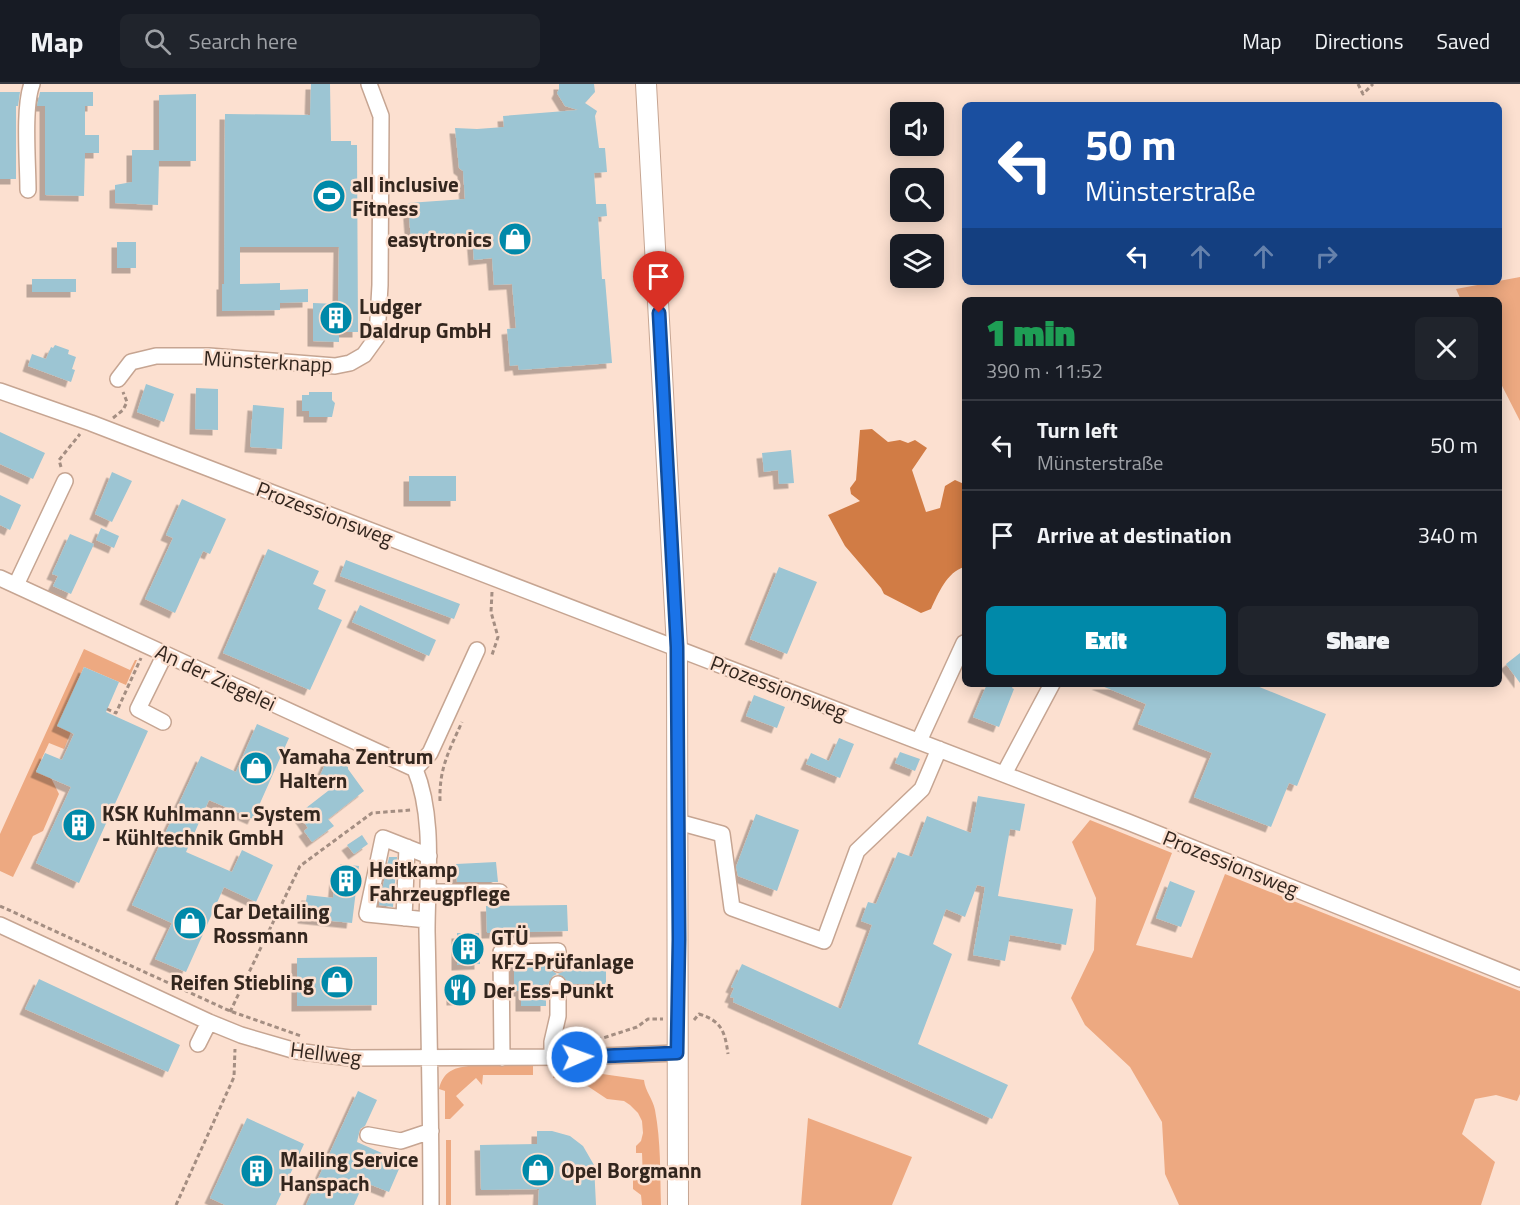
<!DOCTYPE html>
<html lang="en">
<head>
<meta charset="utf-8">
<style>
	body { margin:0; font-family:"Titillium Web",sans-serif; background:#20242c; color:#f1f3f6; height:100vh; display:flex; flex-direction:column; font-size:22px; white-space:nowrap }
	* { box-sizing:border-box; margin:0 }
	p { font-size:20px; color:#9ea1a6 }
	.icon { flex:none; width:33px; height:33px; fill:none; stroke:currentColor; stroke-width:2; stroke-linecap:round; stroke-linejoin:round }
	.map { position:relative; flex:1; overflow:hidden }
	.sheet { position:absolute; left:962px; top:213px; width:540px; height:390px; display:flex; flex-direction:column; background:#171b24; border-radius:9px; box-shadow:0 3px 15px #0003 }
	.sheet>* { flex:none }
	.hud { position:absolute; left:962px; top:18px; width:540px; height:183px; border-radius:9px; box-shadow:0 3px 15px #0003; background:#1a4fa0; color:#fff; overflow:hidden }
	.fabs { position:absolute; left:890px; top:18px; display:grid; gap:12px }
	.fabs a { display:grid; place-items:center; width:54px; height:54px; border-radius:9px; background:#171b24; box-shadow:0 3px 15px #0003; font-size:30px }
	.pin { position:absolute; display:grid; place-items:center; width:51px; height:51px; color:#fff; margin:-62px -26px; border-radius:50% 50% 50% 0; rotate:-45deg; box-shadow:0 0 6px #0007 }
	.pin .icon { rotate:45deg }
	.me { position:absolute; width:66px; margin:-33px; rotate:88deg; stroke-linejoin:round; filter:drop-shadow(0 0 4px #0008) }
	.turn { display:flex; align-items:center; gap:21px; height:126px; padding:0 24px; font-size:27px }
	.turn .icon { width:78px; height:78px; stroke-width:2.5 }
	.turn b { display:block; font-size:42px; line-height:51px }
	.lanes { display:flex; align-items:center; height:57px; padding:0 24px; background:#0003; justify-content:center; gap:30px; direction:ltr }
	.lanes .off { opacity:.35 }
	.round { display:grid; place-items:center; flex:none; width:63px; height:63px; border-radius:9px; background:#20242c }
	.head { display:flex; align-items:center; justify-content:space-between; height:102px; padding:0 24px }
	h1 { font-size:36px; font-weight:800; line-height:45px; color:#1e9e55 }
	.button { display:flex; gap:12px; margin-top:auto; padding:12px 24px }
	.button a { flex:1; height:69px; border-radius:9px; background:#0089a9; color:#fff; font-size:24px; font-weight:800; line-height:69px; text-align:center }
	.button a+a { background:#20242c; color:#f1f3f6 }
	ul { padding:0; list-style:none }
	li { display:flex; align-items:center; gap:18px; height:90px; padding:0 24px; border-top:2px solid #363941 }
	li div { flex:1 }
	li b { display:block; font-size:22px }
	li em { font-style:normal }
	header { display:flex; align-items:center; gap:36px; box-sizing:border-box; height:84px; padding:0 30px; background:#171b24; border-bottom:2px solid #363941 }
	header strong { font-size:28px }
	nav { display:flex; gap:33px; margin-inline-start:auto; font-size:21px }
	.search { width:420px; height:54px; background:#20242c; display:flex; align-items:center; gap:15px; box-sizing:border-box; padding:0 21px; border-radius:9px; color:#9ea1a6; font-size:22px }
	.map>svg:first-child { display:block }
</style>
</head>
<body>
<header>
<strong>Map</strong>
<div class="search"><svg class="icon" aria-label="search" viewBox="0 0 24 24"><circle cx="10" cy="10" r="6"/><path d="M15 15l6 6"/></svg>Search here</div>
<nav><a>Map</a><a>Directions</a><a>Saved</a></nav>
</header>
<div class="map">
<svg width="1520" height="1121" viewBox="0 0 1520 1121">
	<defs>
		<filter id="shadow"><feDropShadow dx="-5.5" dy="5.5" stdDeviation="0" flood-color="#0004"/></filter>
	</defs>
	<rect width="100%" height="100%" fill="#fce0d0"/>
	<!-- green -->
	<path fill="#eda981" d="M1520 193V337L1499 296 1498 216H1461L1456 205Z
		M84 565 130 586 135 576H137L126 601 84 583 58 642 71 648 64 665 49 659 36 687 51 694 59 710 43 747 33 752 13 793 0 787V750Z
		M1090 736 1172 769 1136 861 1192 874 1225 790 1520 907V1010L1517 1017 1496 1011 1475 1015 1462 1050 1495 1078 1481 1121H1179L1165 1090 1162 1038 1130 983 1085 941 1071 914 1094 866 1096 814 1072 758Z
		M477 981H533V991H483L482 1001 476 994 456 1012 464 1021 450 1035H445V1007L439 1005C444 984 458 983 477 981Z
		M554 983 644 996C645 1007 653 1015 655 1026 661 1058 660 1089 661 1121H642L641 1111 633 1105V1096H643L642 1069H636V1062L641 1057 643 1049 642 1037 638 1029 630 1021 624 1017 607 1015 577 995 553 994Z
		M808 1034 912 1073 892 1121H801Z
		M446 1056H451V1121H446Z"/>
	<!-- water -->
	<path fill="#d17c45" d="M872 345 888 358 900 356 908 359 915 356 927 364 912 386 926 428 940 424 945 402 955 396 964 400V483C947 488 938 510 931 525L921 529 884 510 881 504 845 462 828 431 860 417 851 410 850 404 856 396 860 346Z"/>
	<!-- building -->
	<path fill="#9cc5d3" filter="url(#shadow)" d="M311 0H330L331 57H351V61H357L358 248H339V258L313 257V219L338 220 339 163H240V200L280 199V206L308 205V218L280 219V226L222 227V200H224L225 30 310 31Z
		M559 0H594L595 8 585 19 597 27 595 32 599 64H605L607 88 594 89 596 120H606L607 132 598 133 602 195H605L612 279 519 286 518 281 510 282 507 245 516 244 512 200 494 201 492 174 474 176 472 152 411 157 408 119 465 115 463 87 459 84 455 44 477 45 504 43 503 32 578 26 565 22 557 9 559 5Z
		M0 8H20L18 22H16V95H0Z
		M40 8H93V22H85V51H99V69H85L84 112 45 111V22H37Z
		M196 10V77H159L158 121 115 119V101L132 98V66H159V11Z
		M117 158H136V184H117Z
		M32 195H76V208H32Z
		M55 261 69 266 68 270 76 273 72 285 75 286 71 298 28 282 32 270 46 275 51 263 53 264Z
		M146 300 174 310 164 338 137 328Z
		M196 304 218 305V346L195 345Z
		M309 308H332V316L335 319 332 333H309V327H302V311H309Z
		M253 321 284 324 282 365 250 363Z
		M0 348 45 369 33 395 0 380Z
		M791 366 794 399 779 400 778 386 764 388 762 369Z
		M112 388 132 397 112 438 95 430Z
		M409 392H456V417H409Z
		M0 411 21 421 10 446 0 441Z
		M182 415 226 435 210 470 203 467 175 529 145 515 173 454 166 451Z
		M101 444 119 452 114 464 96 456Z
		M70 450 94 460 71 510 53 502 58 492 52 490Z
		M268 465 319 487 313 500 326 506 318 525 342 536 310 606 223 569Z
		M346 476 460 520 454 535 340 492Z
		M779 483 817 498 787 570 750 555Z
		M360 521 436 556 429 572 352 538Z
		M1520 569V599L1506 580Z
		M84 583 119 598 106 628 148 647 79 799 36 779 71 703 36 688 45 669 62 676 74 650 57 642Z
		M987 600H1014L1012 604 1014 605 999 643 973 633Z
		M1097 600H1252L1326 630 1297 702 1289 699 1271 743 1194 713 1212 669 1138 640 1146 620Z
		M754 611 785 623 777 644 746 632Z
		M257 640 289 654 253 735 209 716 186 768 232 788 242 766 273 781 256 818 224 803 186 888 155 875 172 839 132 821 201 672 236 688Z
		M839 654 854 660 840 694 806 680 811 669 829 677Z
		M900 668 920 675 915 687 895 679Z
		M328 674 348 683V685L364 707 328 735 334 742 312 758 304 747 308 744 300 732 307 726 306 724 337 700 319 694Z
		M978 712 1025 720 1020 747 1010 745 998 812 1073 825 1066 861 1010 851 1005 877 973 871 985 803 977 801 965 833 946 825 933 860 952 870 918 960 1008 1001 992 1035 733 918 734 914 730 913 734 904 731 903 742 880 841 925 872 841 861 837 868 818 876 820 898 768 912 773 927 732 971 749Z
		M756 730 799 746 777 807 738 792 736 783Z
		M362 751 368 760 354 770 347 761Z
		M389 773H397L393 823 379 821Z
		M496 778 498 798H457L456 780Z
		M341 780 359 782 352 839 303 834 307 811 333 814 336 784Z
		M1170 797 1195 807 1181 843 1156 834Z
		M567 821 568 847 487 849 486 822Z
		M457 849H479L480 880 457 881Z
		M377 873V921L297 922V874Z
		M546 877 550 885 557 890 563 888 568 880H606V900H568L563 892 557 890 553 892 548 901H546V922H521V907H514V878Z
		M39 895 180 961 168 988 25 925Z
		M452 896H468V915L452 916Z
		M358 1007 377 1016 365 1042 360 1045 357 1058 402 1078 389 1108 364 1098 354 1121H306Z
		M247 1034 304 1060 276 1121H225L210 1114Z
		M537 1047H552L570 1052 583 1062 594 1081 596 1121H538L539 1105 481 1106 480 1061 537 1060Z"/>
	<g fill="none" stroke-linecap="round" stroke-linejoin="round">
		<!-- minor casing -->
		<g stroke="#c6a592" stroke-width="18">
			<path id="minor" d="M28 106C28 80 23 23 32 0
				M118 295 131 278 156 272H209L335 282 350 279 364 271 377 253 380 201 381 32 369 0
				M0 307 91 339 1128 738 1520 895
				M0 494 415 685C435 734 427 795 427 847 429 939 431 1030 431 1121
				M16 501 65 397
				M163 638 138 625 165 570
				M919 657 964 559
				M415 685 430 669 477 566
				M1004 690 1052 600
				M678 738 722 750 732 824 824 857 857 767 922 705 939 665
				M428 808H500
				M404 834 407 763
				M427 836 367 830 383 754 429 772
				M0 841 209 938 241 951 296 967 350 974 577 973 677 969
				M198 960 209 938
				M552 973V958L558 932V900
				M502 974 501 868 558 867V880
				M368 1051 401 1057 431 1047"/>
		</g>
		<!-- major casing -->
		<g stroke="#c6a592" stroke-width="22">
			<path id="major" d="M646 0 677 563 678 1121"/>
		</g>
		<!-- path -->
		<path stroke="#a48e82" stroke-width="3" stroke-dasharray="4.5 3" stroke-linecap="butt" d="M1358 0 1363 10 1373 0
			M113 334 123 326 127 318 123 308
			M61 383 59 376 80 350
			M492 508 491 528 498 553 492 571
			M107 625 116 629 141 574
			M440 717C439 684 449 667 462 638
			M0 822 230 927 301 952
			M230 928 300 782 372 729 411 726
			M694 936 699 930C722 937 725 948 728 970
			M582 957 603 954 637 943 648 935H663
			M176 1121 234 993 235 965"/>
		<!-- minor -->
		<use href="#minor" stroke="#fff" stroke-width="15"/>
		<!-- major -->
		<use href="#major" stroke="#fff" stroke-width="20"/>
	</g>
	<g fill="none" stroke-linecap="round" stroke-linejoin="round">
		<!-- route casing -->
		<g stroke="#114b97" stroke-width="15">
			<path id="route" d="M577 973 677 969 679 855 677 563 659 229"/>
		</g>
		<!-- route -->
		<use href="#route" stroke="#1a73e8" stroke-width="10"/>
	</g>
	<!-- icons -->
	<defs>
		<g id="stadium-disc" transform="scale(1.725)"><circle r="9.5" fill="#0089a9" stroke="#fce0d0"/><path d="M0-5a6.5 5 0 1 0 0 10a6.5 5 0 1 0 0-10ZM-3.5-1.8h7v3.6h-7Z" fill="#fff"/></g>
		<g id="shop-disc" transform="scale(1.725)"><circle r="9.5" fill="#0089a9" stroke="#fce0d0"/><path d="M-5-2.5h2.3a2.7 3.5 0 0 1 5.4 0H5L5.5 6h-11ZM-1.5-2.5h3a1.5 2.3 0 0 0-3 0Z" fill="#fff"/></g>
		<g id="building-disc" transform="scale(1.725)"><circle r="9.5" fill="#0089a9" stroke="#fce0d0"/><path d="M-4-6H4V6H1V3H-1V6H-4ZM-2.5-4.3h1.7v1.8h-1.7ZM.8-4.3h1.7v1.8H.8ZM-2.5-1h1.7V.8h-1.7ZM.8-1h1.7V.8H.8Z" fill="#fff"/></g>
		<g id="restaurant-disc" transform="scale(1.725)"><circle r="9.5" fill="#0089a9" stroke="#fce0d0"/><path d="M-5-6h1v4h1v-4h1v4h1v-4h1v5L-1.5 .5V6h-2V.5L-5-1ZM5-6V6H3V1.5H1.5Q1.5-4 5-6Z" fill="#fff"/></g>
	</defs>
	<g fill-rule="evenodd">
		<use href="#stadium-disc" x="329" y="112"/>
		<use href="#shop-disc" x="515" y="155"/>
		<use href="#building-disc" x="336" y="234"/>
		<use href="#shop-disc" x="256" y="684"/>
		<use href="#building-disc" x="79" y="741"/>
		<use href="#building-disc" x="346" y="797"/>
		<use href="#shop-disc" x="190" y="839"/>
		<use href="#building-disc" x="468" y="865"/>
		<use href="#shop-disc" x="337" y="898"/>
		<use href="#restaurant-disc" x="460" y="906"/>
		<use href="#shop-disc" x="538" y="1086"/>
		<use href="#building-disc" x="257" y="1087"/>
	</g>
	<g text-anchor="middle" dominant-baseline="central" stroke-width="5" stroke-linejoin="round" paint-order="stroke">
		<!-- poi labels -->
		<g font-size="21" font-weight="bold" fill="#33261e" stroke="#fce0d0" text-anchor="start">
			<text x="352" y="100">all inclusive<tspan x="352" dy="24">Fitness</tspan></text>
			<text x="492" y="155" text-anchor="end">easytronics</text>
			<text x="359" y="222">Ludger<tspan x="359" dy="24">Daldrup GmbH</tspan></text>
			<text x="279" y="672">Yamaha Zentrum<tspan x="279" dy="24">Haltern</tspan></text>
			<text x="102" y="729">KSK Kuhlmann - System<tspan x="102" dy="24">- Kühltechnik GmbH</tspan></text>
			<text x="369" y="785">Heitkamp<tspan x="369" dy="24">Fahrzeugpflege</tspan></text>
			<text x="213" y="827">Car Detailing<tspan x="213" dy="24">Rossmann</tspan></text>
			<text x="491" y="853">GTÜ<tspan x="491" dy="24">KFZ-Prüfanlage</tspan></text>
			<text x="314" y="898" text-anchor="end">Reifen Stiebling</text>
			<text x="483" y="906">Der Ess-Punkt</text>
			<text x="280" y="1075">Mailing Service<tspan x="280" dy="24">Hanspach</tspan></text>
			<text x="561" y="1086">Opel Borgmann</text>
		</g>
		<!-- street labels -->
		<g font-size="21" fill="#33261e" stroke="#fce0d0">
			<text transform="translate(268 277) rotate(3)">Münsterknapp</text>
			<text transform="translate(325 429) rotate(21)">Prozessionsweg</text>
			<text transform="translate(216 593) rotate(25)">An der Ziegelei</text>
			<text transform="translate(779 603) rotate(21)">Prozessionsweg</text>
			<text transform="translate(1231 779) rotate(22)">Prozessionsweg</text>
			<text transform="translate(326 969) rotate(7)">Hellweg</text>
		</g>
	</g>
</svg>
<div class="fabs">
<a><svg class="icon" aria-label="sound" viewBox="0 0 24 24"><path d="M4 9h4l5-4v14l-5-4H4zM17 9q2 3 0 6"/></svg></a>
<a><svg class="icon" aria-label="search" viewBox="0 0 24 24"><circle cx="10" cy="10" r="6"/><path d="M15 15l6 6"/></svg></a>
<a><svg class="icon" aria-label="layers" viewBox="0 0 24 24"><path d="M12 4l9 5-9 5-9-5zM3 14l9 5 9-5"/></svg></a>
</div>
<div class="pin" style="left:659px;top:229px;background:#d93025"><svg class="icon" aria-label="arrive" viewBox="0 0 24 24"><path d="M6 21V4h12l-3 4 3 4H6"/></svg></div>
<svg class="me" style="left:577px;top:973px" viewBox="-20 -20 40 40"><circle r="17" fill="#1a73e8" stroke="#fff" stroke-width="3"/><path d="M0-11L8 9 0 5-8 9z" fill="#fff"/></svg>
<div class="hud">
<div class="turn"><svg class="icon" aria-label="left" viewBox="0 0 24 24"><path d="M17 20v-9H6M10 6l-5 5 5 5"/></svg><div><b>50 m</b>Münsterstraße</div></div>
<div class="lanes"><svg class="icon" aria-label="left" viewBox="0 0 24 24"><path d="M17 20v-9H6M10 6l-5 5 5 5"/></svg><svg class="icon off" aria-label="ahead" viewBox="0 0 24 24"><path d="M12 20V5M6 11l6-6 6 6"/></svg><svg class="icon off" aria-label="ahead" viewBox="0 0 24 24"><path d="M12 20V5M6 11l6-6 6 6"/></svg><svg class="icon off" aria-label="right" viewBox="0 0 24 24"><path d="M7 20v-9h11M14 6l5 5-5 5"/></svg></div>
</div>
<section class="sheet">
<div class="head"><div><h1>1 min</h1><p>390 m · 11:52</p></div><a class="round"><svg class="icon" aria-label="close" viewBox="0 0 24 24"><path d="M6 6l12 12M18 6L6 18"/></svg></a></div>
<ul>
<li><svg class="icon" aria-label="left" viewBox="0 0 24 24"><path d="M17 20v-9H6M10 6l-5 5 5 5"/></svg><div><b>Turn left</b><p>Münsterstraße</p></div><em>50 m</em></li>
<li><svg class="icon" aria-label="arrive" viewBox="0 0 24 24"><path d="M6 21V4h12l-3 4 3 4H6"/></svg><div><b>Arrive at destination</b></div><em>340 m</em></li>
</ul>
<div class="button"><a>Exit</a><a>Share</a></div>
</section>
</div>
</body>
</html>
